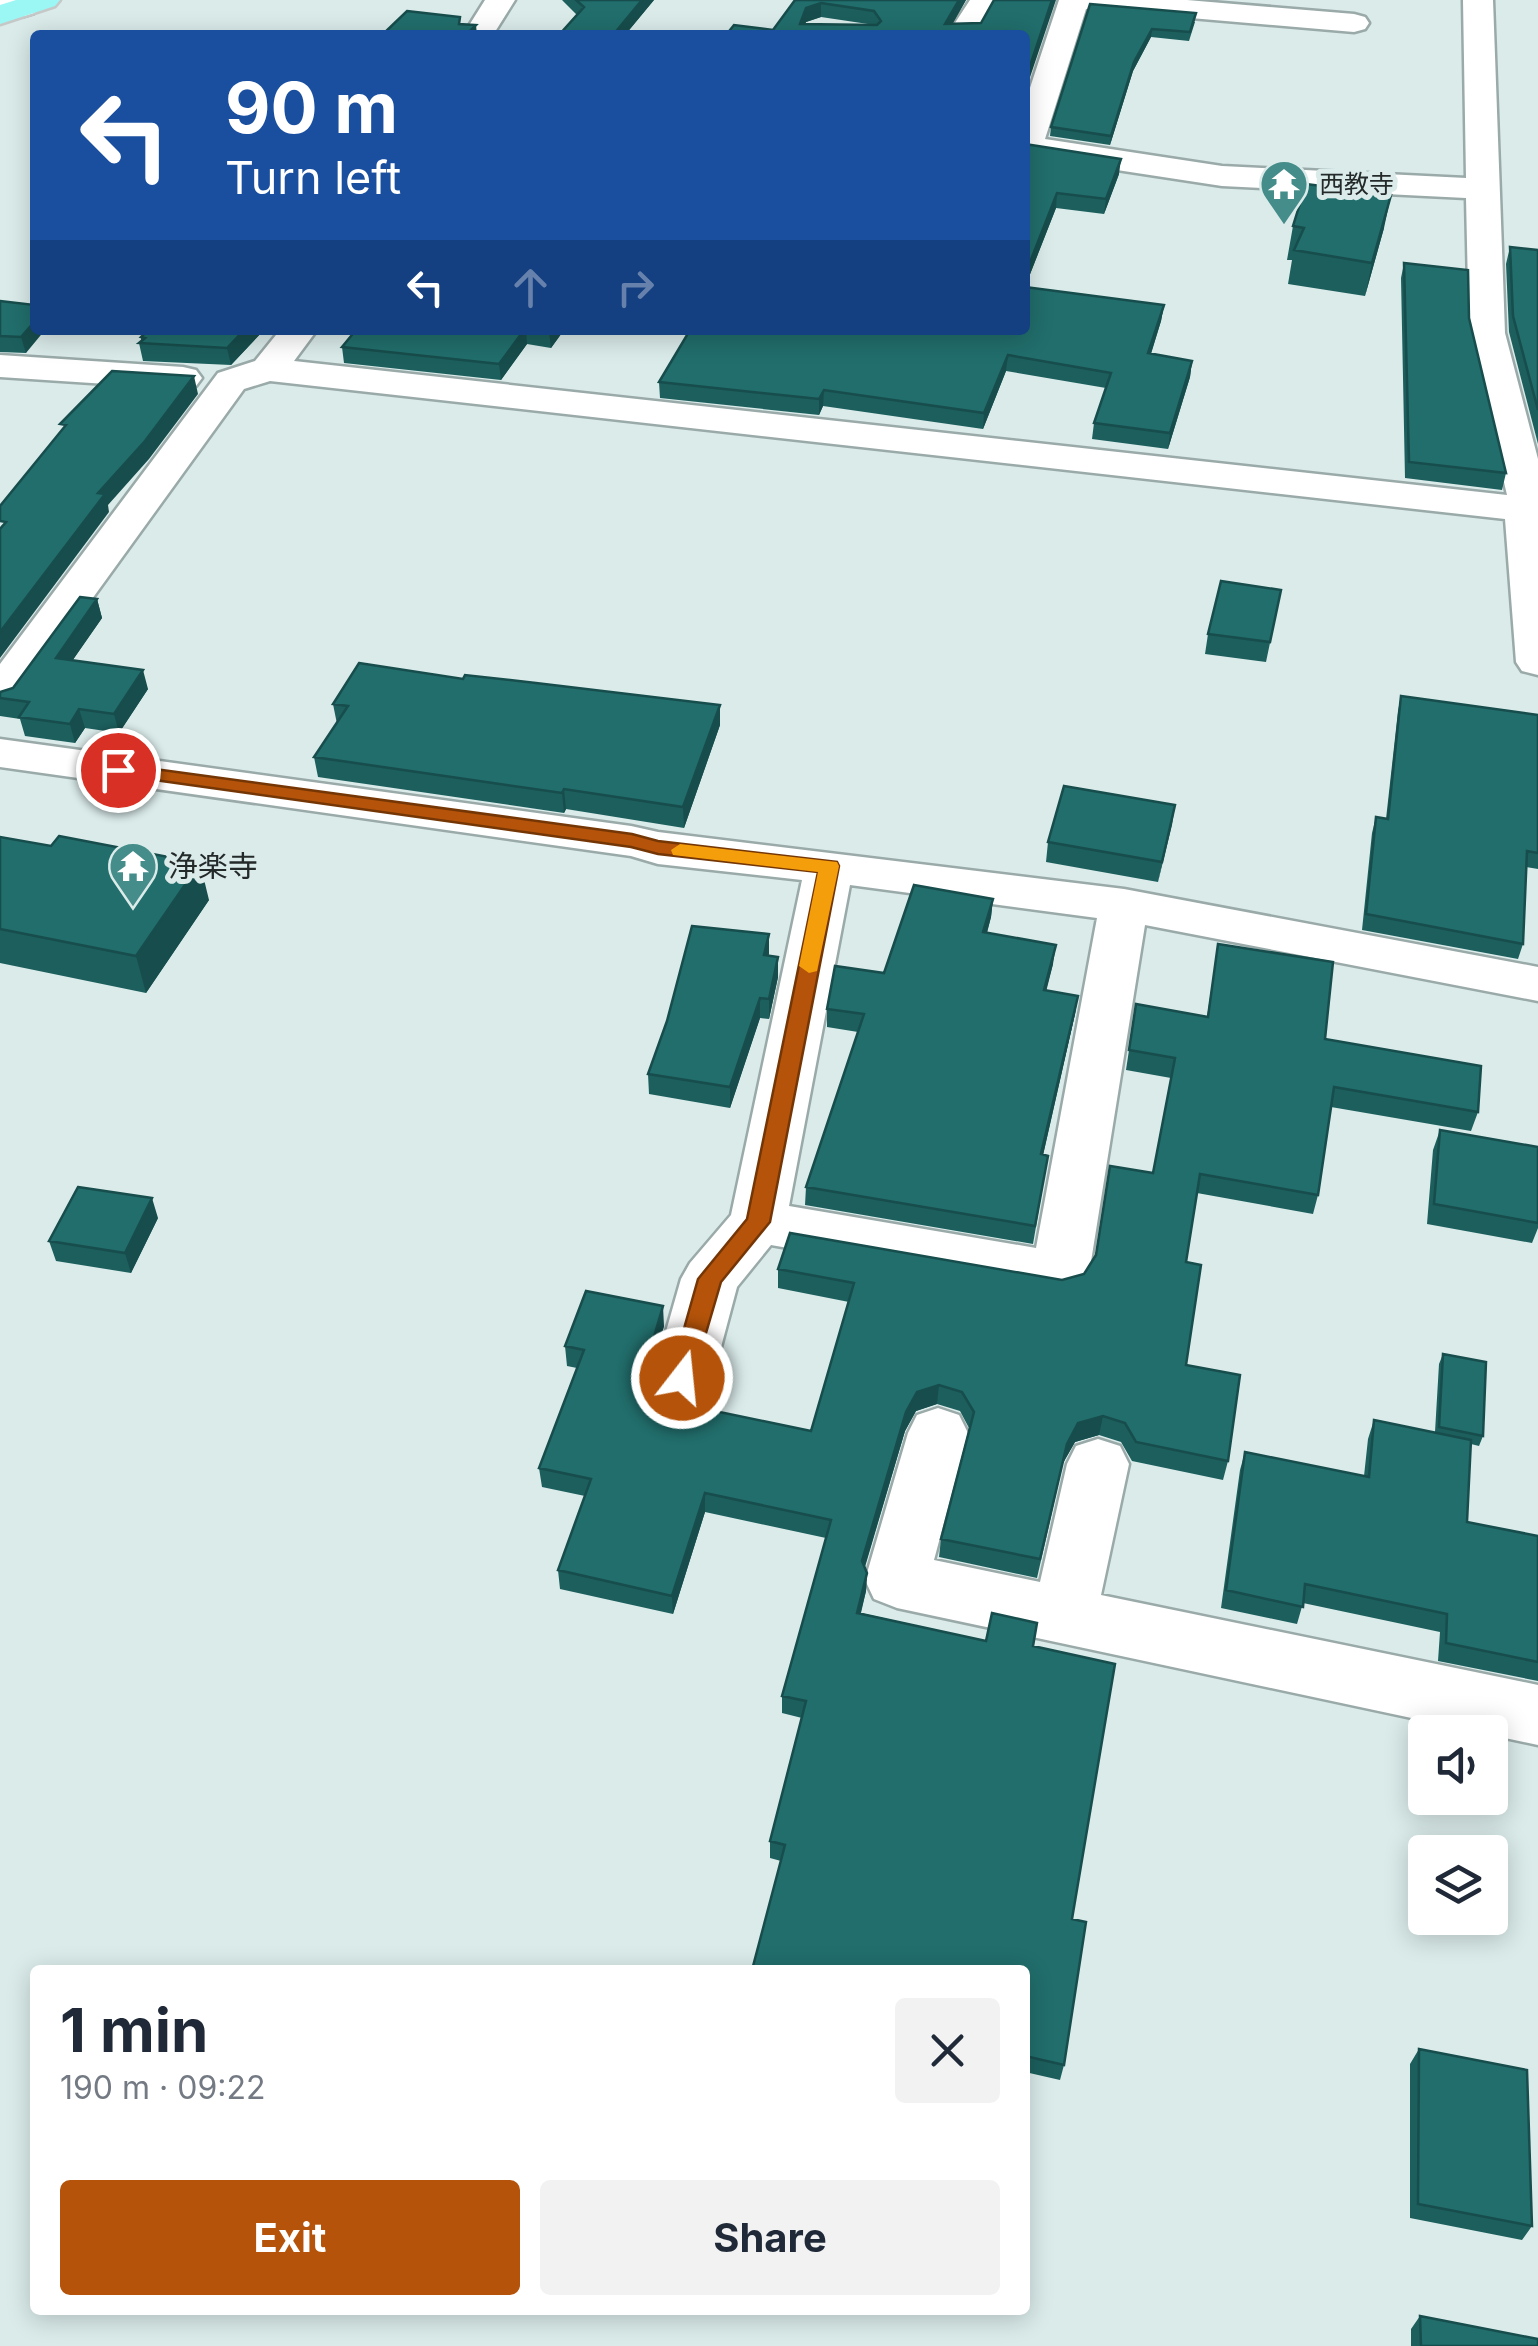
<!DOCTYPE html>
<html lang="en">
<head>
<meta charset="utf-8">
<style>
	body { margin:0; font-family:Inter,"Noto Sans JP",sans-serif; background:#f2f2f3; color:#1f2937; height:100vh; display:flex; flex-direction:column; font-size:38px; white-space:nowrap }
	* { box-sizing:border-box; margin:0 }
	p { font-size:32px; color:#747a83 }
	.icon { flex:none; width:55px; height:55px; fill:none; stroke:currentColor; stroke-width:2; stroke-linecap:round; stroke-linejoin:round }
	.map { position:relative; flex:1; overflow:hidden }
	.drawer { position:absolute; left:30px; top:1965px; width:1000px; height:350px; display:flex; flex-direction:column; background:#fff; border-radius:10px; box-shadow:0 5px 25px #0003 }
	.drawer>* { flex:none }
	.banner { position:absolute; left:30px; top:30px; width:1000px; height:305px; border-radius:10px; box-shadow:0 5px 25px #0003; background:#1a4fa0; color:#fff; overflow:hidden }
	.controls { position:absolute; left:1408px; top:1715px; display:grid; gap:20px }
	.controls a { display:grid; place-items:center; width:100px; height:100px; border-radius:10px; background:#fff; box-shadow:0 5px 25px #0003; font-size:50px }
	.pin { position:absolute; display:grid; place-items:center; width:85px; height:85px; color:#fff; margin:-42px; border:5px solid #fff; border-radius:50%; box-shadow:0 2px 10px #0007 }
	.me { position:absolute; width:110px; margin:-55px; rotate:16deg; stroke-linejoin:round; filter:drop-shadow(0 0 8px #0008) }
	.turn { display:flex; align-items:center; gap:35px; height:210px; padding:0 30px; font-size:45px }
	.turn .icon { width:130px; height:130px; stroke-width:2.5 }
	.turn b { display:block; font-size:70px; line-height:85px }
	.lanes { display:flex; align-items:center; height:95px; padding:0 30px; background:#0003; justify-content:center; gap:50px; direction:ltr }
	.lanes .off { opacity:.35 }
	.round { display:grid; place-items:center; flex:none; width:105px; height:105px; border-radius:10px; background:#f2f2f3 }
	.summary { display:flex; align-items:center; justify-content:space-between; height:170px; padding:0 30px }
	h1 { font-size:60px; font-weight:700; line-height:75px }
	.cta { display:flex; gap:20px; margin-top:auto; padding:20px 30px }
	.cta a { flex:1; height:115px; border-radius:10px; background:#b45309; color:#fff; font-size:40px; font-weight:700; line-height:115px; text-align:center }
	.cta a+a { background:#f2f2f3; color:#1f2937 }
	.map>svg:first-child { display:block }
</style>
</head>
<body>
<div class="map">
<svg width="1538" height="2346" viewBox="0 0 1538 2346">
	<rect width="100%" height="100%" fill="#daebea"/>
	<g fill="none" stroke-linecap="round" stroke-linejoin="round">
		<!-- minor casing -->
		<g stroke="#9aaaa9" stroke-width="5">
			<path id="minor" d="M0 0H32L39 7 34 13 24 16 0 10Z
				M485 0H515L493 35H463Z
				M970 0H1000L977 35H947Z
				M1059 0H1187L1354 14 1365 17 1369 23 1365 29 1354 32 1086 9 1045 139 1222 166 1466 178 1463 0H1493L1505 333 1538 459V675L1522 671 1516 662 1505 519 270 381 244 389 16 704 0 708V664L218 373 255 361 280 330H317L294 361 1507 495 1469 333 1466 198 1222 186 1025 156V103Z
				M0 355 183 367 196 370 202 378 196 386 183 389 0 377Z
				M0 739 631 826 658 832 1124 889 1538 967V1001L1145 925 1089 1274 1080 1290 1060 1296 771 1245 737 1287 713 1377 704 1394 683 1401 662 1394 653 1377 681 1279 690 1263 731 1215 802 880 658 864 631 856 0 767ZM850 885 1097 918 1036 1248 789 1206Z
				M938 1408 959 1415 968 1433 934 1560 1040 1582 1067 1464 1076 1446 1098 1439 1120 1446 1129 1464 1101 1595 1538 1685V1745L897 1608 874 1599 865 1580 908 1433 917 1415Z"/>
		</g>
		<!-- major casing -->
		<g stroke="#c6c8c8" stroke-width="5">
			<path id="major" d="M16 0H60L55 6 0 24V5Z"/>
		</g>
		<!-- minor -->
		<use href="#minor" fill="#fff" fill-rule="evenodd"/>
		<!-- major -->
		<use href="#major" fill="#9bf7f4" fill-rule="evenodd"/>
	</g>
	<!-- wall -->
	<path fill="#1c5f5d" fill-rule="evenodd" d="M562 0H654L625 35 577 15Z
		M795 0H966L953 23 773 30ZM821 17 868 24H805L806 22Z
		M1090 4 1195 22 1189 41 1151 37 1133 71 1110 145 1050 136 1051 127Z
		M1025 144 1119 174 1104 214 1056 208 1025 287Z
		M1293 226 1384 228 1365 296 1288 284 1292 260H1287Z
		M1510 247 1538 250V444L1509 332 1506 264Z
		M1404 263 1469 318 1506 473 1502 490 1405 478 1401 278Z
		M0 301 35 305 26 353 0 352Z
		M1164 305 1161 321 1151 354 1192 361 1190 377 1168 449 1092 439 1094 423 1106 388 1006 371 983 429 823 406 819 415 660 398 659 382 1025 330Z
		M148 330H264L231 365 143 361 139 343 141 341V337Z
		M356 330H564L551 348 527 344 501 380 344 363 342 347Z
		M1281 590 1266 662 1205 654 1208 634Z
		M97 599 102 618 72 661 148 689 119 733 85 728 75 743 25 736 20 719 0 716V692L13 688Z
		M463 679 720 705V725L684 828 566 809 564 813 318 777 314 757 337 724 333 704Z
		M1401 696 1538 715V869L1526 867 1523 944 1518 959 1362 930 1372 833 1376 817 1386 819 1398 711Z
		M1175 805 1158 882 1046 862 1048 842Z
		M0 837 209 900 146 993 0 963Z
		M993 899 991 917 987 933 1053 964 1046 990 1078 996 1075 1014 1043 1155 1048 1156 1033 1244 805 1205 806 1187 858 1032 827 1027V1009Z
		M1218 944 1325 1039 1478 1112 1471 1131 1331 1107 1318 1195 1313 1214 1197 1193 1186 1262V1365L1228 1461 1223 1480 1132 1461 1121 1442 1099 1435 1075 1442 1063 1463 1037 1578 939 1557 941 1539 969 1428 960 1411 937 1404 916 1411 905 1431 865 1567 867 1573 866 1591 861 1613 986 1641 1033 1646 1072 1919 1064 2065 1060 2080 1025 2072V1970L781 1861 770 1858V1841L802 1718 782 1713V1696L826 1538 705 1512 673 1614 560 1589 558 1570 585 1496 542 1487 539 1468 577 1368 567 1366 565 1346 664 1326 652 1366 654 1387 651 1398 811 1431 849 1302 778 1288V1269L1062 1280 1084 1274 1153 1173 1171 1078 1126 1070 1136 1004 1207 1017Z
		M769 955 778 957V977L769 1019 760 1018 730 1108 649 1094 648 1074Z
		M1440 1130 1538 1147V1228L1532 1243 1427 1224 1433 1150Z
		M158 1218 131 1273 56 1261 49 1241Z
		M1443 1354 1483 1436 1479 1446 1471 1444 1467 1522 1538 1536V1681L1438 1661 1440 1632 1303 1603 1297 1624 1221 1608 1240 1470 1245 1452 1364 1476 1368 1439 1374 1420 1435 1432 1439 1364Z
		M1419 2049 1532 2226 1522 2240 1410 2218V2064Z
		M1420 2316 1538 2346H1411V2329Z"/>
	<!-- shaded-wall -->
	<path fill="#174d4c" d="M642 0H654L625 35H613Z
		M959 0H966L946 35 945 24Z
		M1052 0H1056L1025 92V81Z
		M821 3V17L806 22 801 35 800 24 806 8Z
		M476 25 477 35H466Z
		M1152 29 1151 37 1133 71 1110 145 1111 136 1134 62Z
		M1121 159 1119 174 1104 214 1106 199Z
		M1057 193 1056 208 1025 287V275Z
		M1391 195 1384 228 1365 296 1372 263Z
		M1164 305 1161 321 1146 369 1148 353Z
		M35 321V330H45L26 353 21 337Z
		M244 330H264L231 365 227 348Z
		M524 330H526L527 344 501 380 499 364Z
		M551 330H564L551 348 549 332Z
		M1008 355 1006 371 983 429 984 413Z
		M1192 361 1190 377 1168 449 1170 433Z
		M194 376 198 394 149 459 108 505 109 512 0 658V632L98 493Z
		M824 390 823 406 819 415V399Z
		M97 599 102 618 61 677 56 658Z
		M143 670 148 689 119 733 114 714Z
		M720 705V725L684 828 683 807Z
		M79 709 85 728 75 743 70 724Z
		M564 789 566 809 564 813 562 793Z
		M1175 805 1172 825 1158 882 1162 862Z
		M200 863 209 900 146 993 136 956Z
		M993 899 991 917 982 950 983 932Z
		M769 934V954L764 975V955Z
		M1056 945 1053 964 1042 1008 1044 990Z
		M778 957V977L769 1019V999Z
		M1078 996 1075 1014 1039 1173 1041 1154Z
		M760 998V1018L730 1108V1087Z
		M152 1198 158 1218 131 1273 125 1253Z
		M663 1306 664 1326 649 1376 648 1357Z
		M653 1368 654 1387 645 1415 643 1396Z
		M939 1385 937 1404 916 1411 905 1431 861 1579 862 1561 906 1412 917 1392Z
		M1103 1416 1099 1435 1075 1442 1063 1463 1037 1578 1067 1444 1078 1423Z
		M705 1493V1512L673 1614 672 1596Z
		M867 1573 866 1591 856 1631 857 1613Z"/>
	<!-- building -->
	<path fill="#216e6c" stroke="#174d4c" stroke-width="2.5" fill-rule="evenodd" d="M576 0H642L613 35H559L584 7Z
		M795 0H959L945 24 981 23 994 0H1052L1025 81V35H726L734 25 773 30ZM821 3 874 11 881 21 877 25 800 24 806 8Z
		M1090 4 1196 13 1190 32 1152 29 1134 62 1111 136 1051 127Z
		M407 11 460 17 459 24 476 25 466 35H382Z
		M1025 144 1121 159 1106 199 1057 193 1025 275Z
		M1306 184 1391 195 1372 263 1294 250 1304 228 1293 226Z
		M1510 247 1538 250V410L1513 316Z
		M1404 263 1468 270 1469 318 1506 473 1409 462Z
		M1025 287 1164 305 1148 353 1192 361 1170 433 1094 423 1111 373 1008 355 984 413 824 390 819 399 659 382 690 330H1025Z
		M0 301 35 305V321L21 337 0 336Z
		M148 330H244L227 348 139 343 145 338 141 337Z
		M356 330H524L499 364 342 347Z
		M112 371 194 376 145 441 98 493 105 494 0 632V529L6 522 0 521V506L66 425 60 424Z
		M1221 581 1281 590 1270 642 1208 634Z
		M80 597 97 599 56 658 143 670 114 714 79 709 70 724 19 717 29 702 0 698V692L13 688Z
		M359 663 463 679 465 675 536 683 720 705 683 807 564 789 562 793 314 757 348 706 333 704Z
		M1401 696 1538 715V853L1527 851 1523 944 1366 914 1376 817 1388 819Z
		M1064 786 1175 805 1162 862 1048 842Z
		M59 836 200 863 136 956 0 929V837L51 846Z
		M914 885 993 899 983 932 1056 945 1044 990 1078 996 1041 1154 1048 1156 1035 1226 806 1187 864 1014 827 1009 835 966 884 973Z
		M692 926 769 934 764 955 778 957 769 999 760 998 730 1087 648 1074 667 1021Z
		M1218 944 1333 962 1325 1039 1481 1066 1478 1112 1334 1087 1318 1195 1200 1174 1186 1262 1201 1265 1186 1365 1240 1375 1228 1461 1136 1442 1125 1423 1103 1416 1078 1423 1067 1444 1040 1559 941 1539 974 1412 962 1392 939 1385 917 1392 906 1412 862 1561 867 1573 857 1613 986 1641 992 1613 1037 1623 1033 1646 1115 1664 1072 1919 1086 1922 1064 2065 1025 2056V1970H752L785 1845 770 1841 806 1701 782 1696 831 1520 705 1493 672 1596 558 1570 591 1479 539 1468 584 1350 565 1346 586 1291 663 1306 648 1357 653 1368 643 1396 811 1431 854 1283 778 1269 790 1233 1062 1280 1084 1274 1096 1255 1110 1166 1153 1173 1175 1058 1129 1050 1136 1004 1208 1017Z
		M1440 1130 1538 1147V1223L1434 1204Z
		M78 1187 152 1198 125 1253 49 1241Z
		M1443 1354 1486 1362 1483 1436 1439 1427Z
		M1374 1420 1471 1440 1467 1522 1538 1536V1662L1446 1643 1447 1614 1305 1584 1303 1607 1226 1590 1245 1452 1369 1477Z
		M1419 2049 1527 2070 1532 2226 1418 2204Z
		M1420 2316 1538 2339V2346H1421Z"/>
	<!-- route -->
	<path fill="#b45309" stroke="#753606" stroke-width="2.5" d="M118 764 632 834 658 841 837 862 839 866 770 1222 721 1282 691 1384H674L670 1378 698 1279 747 1219 818 872 658 854 631 847 112 774 109 770Z"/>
	<!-- slow -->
	<path fill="#f59e0b" d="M680 844 837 862 839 866 817 971 809 973 799 966 818 872 673 855 671 850Z"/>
	<!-- icons -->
	<defs>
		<g id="temple-pin" transform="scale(2.5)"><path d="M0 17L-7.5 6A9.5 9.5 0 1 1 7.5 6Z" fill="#458d8a" stroke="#daebea"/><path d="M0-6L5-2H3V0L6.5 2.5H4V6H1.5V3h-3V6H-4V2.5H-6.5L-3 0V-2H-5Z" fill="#fff"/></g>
	</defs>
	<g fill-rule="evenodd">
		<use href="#temple-pin" x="1284" y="184"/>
		<use href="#temple-pin" x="133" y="866"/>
	</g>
	<g text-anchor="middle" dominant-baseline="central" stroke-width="10" stroke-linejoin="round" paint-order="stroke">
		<!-- far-poi labels -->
		<g font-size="25" fill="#242a2a" stroke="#daebea" text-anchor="start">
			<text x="1319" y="184">西教寺</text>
		</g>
		<!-- poi labels -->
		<g font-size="30" fill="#242a2a" stroke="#daebea" text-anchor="start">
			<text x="168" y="866">浄楽寺</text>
		</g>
	</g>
</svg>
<div class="controls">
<a><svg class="icon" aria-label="sound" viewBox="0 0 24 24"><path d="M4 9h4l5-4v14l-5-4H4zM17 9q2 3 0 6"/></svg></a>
<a><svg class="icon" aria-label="layers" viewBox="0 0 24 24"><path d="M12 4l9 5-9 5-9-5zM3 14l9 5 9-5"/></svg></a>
</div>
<div class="pin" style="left:118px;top:770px;background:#d93025"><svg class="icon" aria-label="arrive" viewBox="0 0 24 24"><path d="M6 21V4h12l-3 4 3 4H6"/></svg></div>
<svg class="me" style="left:682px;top:1378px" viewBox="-20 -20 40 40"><circle r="17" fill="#b45309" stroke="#fff" stroke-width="3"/><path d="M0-11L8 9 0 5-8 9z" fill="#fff"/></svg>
<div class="banner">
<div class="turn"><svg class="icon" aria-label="left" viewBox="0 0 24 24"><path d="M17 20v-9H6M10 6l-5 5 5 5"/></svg><div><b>90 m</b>Turn left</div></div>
<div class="lanes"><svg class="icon" aria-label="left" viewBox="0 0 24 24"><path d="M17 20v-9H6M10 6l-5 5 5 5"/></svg><svg class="icon off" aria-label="ahead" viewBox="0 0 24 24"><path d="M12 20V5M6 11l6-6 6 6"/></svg><svg class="icon off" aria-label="right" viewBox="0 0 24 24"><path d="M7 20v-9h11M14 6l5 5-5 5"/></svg></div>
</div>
<section class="drawer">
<div class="summary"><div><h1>1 min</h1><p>190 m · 09:22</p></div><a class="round"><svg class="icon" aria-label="close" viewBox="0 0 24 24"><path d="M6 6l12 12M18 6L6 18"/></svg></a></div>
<div class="cta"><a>Exit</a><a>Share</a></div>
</section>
</div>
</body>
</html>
